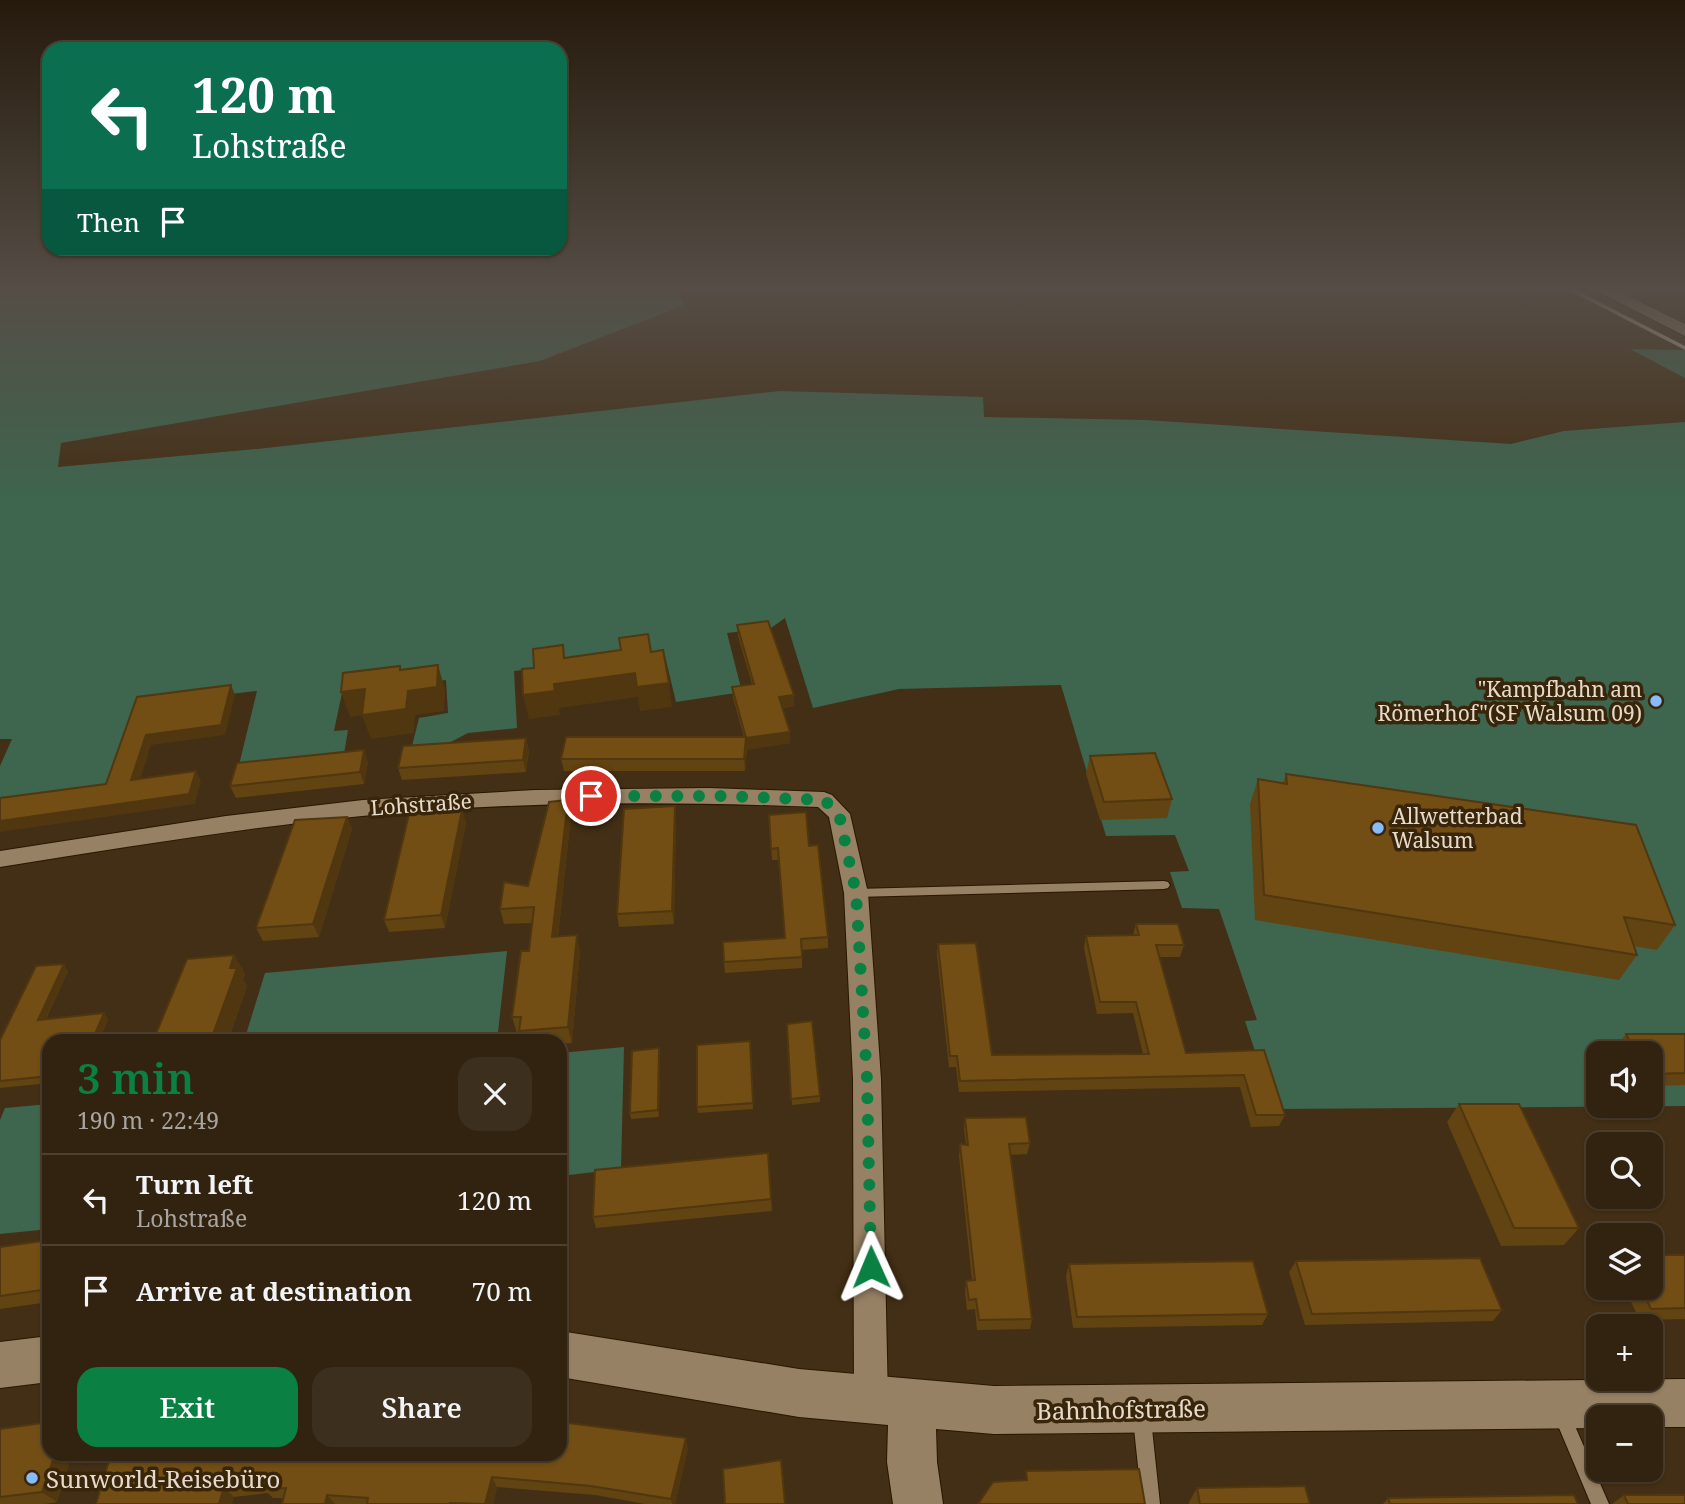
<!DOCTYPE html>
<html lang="en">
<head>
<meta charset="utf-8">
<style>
	body { margin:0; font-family:"Noto Serif",serif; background:#3d2f1e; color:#f1f3f6; height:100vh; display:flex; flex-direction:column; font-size:26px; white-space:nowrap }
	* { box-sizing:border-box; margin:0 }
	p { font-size:23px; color:#a8a49f }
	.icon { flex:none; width:38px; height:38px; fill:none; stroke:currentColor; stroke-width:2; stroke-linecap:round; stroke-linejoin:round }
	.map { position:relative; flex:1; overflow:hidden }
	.panel { position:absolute; left:42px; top:1034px; width:525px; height:427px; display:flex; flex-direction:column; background:#322310; border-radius:21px; box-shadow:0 2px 5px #0004,0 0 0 2px #4d4030 }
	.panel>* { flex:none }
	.guide { position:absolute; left:42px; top:42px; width:525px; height:214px; border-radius:21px; box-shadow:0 2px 5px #0004,0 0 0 2px #4d4030; background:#0b6e4f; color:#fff; overflow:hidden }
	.controls { position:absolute; left:1586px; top:1041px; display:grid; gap:14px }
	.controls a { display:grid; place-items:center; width:77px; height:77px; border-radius:14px; background:#322310; box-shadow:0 2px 5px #0004,0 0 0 2px #4d4030; font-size:35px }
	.pin { position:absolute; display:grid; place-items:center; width:60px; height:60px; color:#fff; margin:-30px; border:4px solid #fff; border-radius:50%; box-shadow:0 2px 7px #0007 }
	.me { position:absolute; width:77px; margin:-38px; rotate:359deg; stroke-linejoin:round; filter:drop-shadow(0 0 5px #0008) }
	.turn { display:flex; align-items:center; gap:24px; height:147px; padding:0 35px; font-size:32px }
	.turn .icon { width:91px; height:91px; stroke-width:2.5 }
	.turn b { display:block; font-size:49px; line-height:60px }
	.then { display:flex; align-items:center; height:66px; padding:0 35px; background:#0003; gap:14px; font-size:26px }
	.round { display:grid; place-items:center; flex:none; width:74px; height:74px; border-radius:21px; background:#3d2f1e }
	.head { display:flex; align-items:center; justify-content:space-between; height:119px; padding:0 35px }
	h1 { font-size:42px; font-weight:600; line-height:52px; color:#0b8043 }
	.button { display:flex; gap:14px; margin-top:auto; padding:14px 35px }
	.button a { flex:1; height:80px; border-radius:21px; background:#0b8043; color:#fff; font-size:28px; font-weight:600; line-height:80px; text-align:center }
	.button a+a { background:#3d2f1e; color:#f1f3f6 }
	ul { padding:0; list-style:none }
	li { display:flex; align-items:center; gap:21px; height:91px; padding:0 35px; border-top:2px solid #4d4030 }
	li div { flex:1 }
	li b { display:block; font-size:26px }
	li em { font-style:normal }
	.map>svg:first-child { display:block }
</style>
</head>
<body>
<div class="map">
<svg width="1685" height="1504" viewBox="0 0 1685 1504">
	<rect width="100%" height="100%" fill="#432f15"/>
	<!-- green -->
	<path fill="#3e654e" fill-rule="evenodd" d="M0 289H676L685 305 540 361 61 443 58 467 257 449 780 391 983 397 984 417 1145 420 1511 444 1564 431 1685 422V1106L1274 1109 1245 1021 1257 1020 1219 909 1182 908 1170 872 1189 871 1175 835 1106 836 1061 685 899 689 813 708 785 618 771 628 727 633 742 692 676 702 664 652 514 671 517 728 468 733 445 745 411 750 419 718 448 713 446 680 342 693 334 731 348 730 344 754 239 765 257 691 136 705 132 781 0 799V766L12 739H0ZM1598 1054H1650V1106H1598Z
		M1630 349 1685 350V378Z
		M507 951 497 1041H244L265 973Z
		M624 1047 621 1169 560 1176V1053Z
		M49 1104V1229L0 1234V1120L5 1108Z"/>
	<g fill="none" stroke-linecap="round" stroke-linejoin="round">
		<!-- lane casing -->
		<g stroke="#291700" stroke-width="2">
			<path id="lane" d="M1164 881 1168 882 1170 885 1168 888 1164 889 856 897 852 896 850 893 852 890 856 889Z
				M1562 1408 1568 1410 1609 1504H1591L1554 1416 1556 1410Z
				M1142 1410 1148 1413 1151 1419 1160 1504H1142L1133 1419 1136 1413Z"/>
		</g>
		<!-- street casing -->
		<g stroke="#291700" stroke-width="2">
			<path id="street" d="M709 788 824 792 832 795 850 814 868 893 881 1079 888 1401 883 1413 871 1418 859 1413 854 1401 853 1079 844 893 829 817 818 807C666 801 514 801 362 816 241 828 120 848 0 867V851L226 816 363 800 535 790Z"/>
		</g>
		<!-- secondary casing -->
		<g stroke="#291700" stroke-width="2">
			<path id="secondary" d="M1593 289H1614L1685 324V336Z
				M560 1331 799 1369 994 1386 1685 1379V1427H1650V1418H1598V1428L994 1434 936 1429 937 1462 943 1504H893L887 1462 888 1425 799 1417 560 1377Z
				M49 1336V1382L0 1388V1342Z"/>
		</g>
		<!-- lane -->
		<use href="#lane" fill="#978164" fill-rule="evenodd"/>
		<!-- street -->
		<use href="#street" fill="#978164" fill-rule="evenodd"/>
		<!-- secondary -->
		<use href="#secondary" fill="#978164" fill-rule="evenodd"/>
		<!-- rail -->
		<path stroke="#c3b5a4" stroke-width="3.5" d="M1570 289 1685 348"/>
	</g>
	<!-- wall -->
	<path fill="#624312" d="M737 625 794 695V706L783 708 790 743 747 749 745 771H564L561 759 744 737 733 698 732 687 752 684 738 636Z
		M526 738 529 751 526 772 402 780 398 768Z
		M1090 756 1172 799 1167 818 1100 820 1086 774Z
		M368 762 364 784 236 798 230 786Z
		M1286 774 1675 925 1657 950 1634 946 1637 955 1619 980 1255 920 1250 804 1258 779 1283 783Z
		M675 806 676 818 674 924 619 927 617 914Z
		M462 810 466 823 445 928 389 932 384 920Z
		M769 815 809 846 828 937V948L802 950V968L725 973 724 962 785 938 779 860H772Z
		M571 816 558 937 580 951 572 1043 560 1044V1041H522L519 1033H517L512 1017 529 951 532 923 504 924 500 909 528 886Z
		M347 817 352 829 319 937 263 941 256 928Z
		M1136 924 1184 945 1180 957H1159L1186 1053 1264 1050 1285 1115 1279 1126 1251 1127 1240 1087 959 1092 956 1067H949L937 955 938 944 992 1055 1143 1054 1133 1013 1097 1014 1084 948 1086 936 1133 935Z
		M234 955 245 974 243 979 247 986 228 1041H153Z
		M68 971 46 1019 104 1013 108 1019 99 1041H49V1083L0 1088V1040Z
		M787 1024 820 1096V1102L792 1105Z
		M1626 1034H1685V1085L1650 1086V1054H1620L1616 1047Z
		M750 1041 753 1109 698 1113 697 1107Z
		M659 1048 660 1054 659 1117 631 1119 630 1113Z
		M1459 1104 1579 1228 1564 1245 1501 1246 1447 1122Z
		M965 1118 1030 1143 1027 1154 1010 1155 1032 1319 1030 1329 977 1330 975 1309 967 1310 965 1291 966 1281 972 1280 959 1156 960 1144 966 1145 964 1130Z
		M768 1153 772 1211 596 1228 593 1217Z
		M49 1240V1302L0 1309V1247Z
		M1685 1255V1319L1640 1320 1624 1288H1650Z
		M1296 1261 1502 1310 1493 1321 1305 1325 1289 1272Z
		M1069 1264 1268 1314 1262 1325 1073 1328 1066 1276Z
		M0 1429 49 1454H72L57 1502 45 1504H0Z
		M688 1448 675 1504H645L595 1495 497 1487 493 1504H282L283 1498H273L268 1493 234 1497 232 1504H96L111 1454Z
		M1197 1488 1310 1504H1189V1502Z
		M1624 1495 1685 1504H1612Z
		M1388 1498 1578 1504H1383Z"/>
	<!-- shaded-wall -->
	<path fill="#50370f" d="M438 665 445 690 444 711 415 715 414 733 371 739 362 715 350 717 341 692 365 689 400 670V666L408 691Z
		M635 673 669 683 672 707 640 711 638 697 559 708 560 715 529 719 523 695 554 684Z
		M231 685 235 695 225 735 151 745 137 790 131 780 146 735Z
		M794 695V706L780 708 779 697Z
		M790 732V743L747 750 746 738Z
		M746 737 747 749 745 771 744 759Z
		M526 738 529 751 526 772 523 760Z
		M364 750 368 762 364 784 360 772Z
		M196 771 201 781 195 804 0 832V821Z
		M568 800 571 816 556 953 552 937Z
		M675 806 676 818 674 924 672 911Z
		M462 810 466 823 445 928 441 915Z
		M347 817 352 829 319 937 313 924Z
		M577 935 580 951 572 1043 568 1027Z
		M234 955 245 974 243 979 247 986 228 1041H215L212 1037 230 968Z
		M64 964 68 971 42 1026 38 1020Z
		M104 1013 108 1019 99 1041H92Z
		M659 1048 660 1054 659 1117 658 1110Z
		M686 1438 688 1448 675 1504H672L671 1499Z
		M55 1454H72L57 1502 42 1492Z
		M492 1477 497 1487 493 1504H485Z
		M224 1487 234 1497 232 1504H219Z
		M327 1495 335 1504H325Z"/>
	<!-- building -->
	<path fill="#724e15" stroke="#50370f" stroke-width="2" d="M768 621 794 695 779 697 790 732 746 738 732 687 754 684 737 625Z
		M648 634 651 652 663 650 669 683 637 687 635 673 554 684 555 691 523 695 522 669 534 668 533 649 563 645 564 658 621 650 619 638Z
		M438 665 437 687 408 691 406 709 362 715 365 689 341 692 343 673 400 666V670Z
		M231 685 221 725 146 735 131 780 196 771 189 794 0 821V798L106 784 137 697Z
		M566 737H746L744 759H561Z
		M526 738 523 760 398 768 403 746Z
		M364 750 360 772 230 786 237 763Z
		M1155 753 1172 799 1104 802 1090 756Z
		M1286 774 1636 825 1675 925 1624 917 1637 955 1264 895 1258 779 1287 784Z
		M568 800 552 937 577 935 568 1027 519 1031 521 1017H512L521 951H529L534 907 500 909 504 882 528 886 549 802Z
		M675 806 672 911 617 914 624 809Z
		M462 810 441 915 384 920 409 814Z
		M806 812 809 846 818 845 828 937 801 939 802 957 724 962 723 942 785 938 778 848 771 849 769 815Z
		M347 817 313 924 256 928 295 820Z
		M1136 924H1178L1184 945H1156L1186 1053 1264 1050 1285 1115H1256L1244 1075 960 1081 957 1056H950L938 944 976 943 992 1055 1149 1054 1136 1002H1100L1086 936 1139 935Z
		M234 955 230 968H237L212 1037H205L203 1041H153L187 959Z
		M64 964 38 1020 104 1013 92 1041H49V1076L0 1081V1040L36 966Z
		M812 1021 820 1096 791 1099 787 1024Z
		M1626 1034H1685V1073L1650 1074V1054H1637Z
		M750 1041 753 1103 697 1107V1045Z
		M659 1048 658 1110 630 1113 632 1051Z
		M1459 1104H1519L1579 1228H1514Z
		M1026 1117 1030 1143 1009 1144 1032 1319 979 1320 976 1299 969 1300 966 1281 975 1280 960 1144 968 1145 965 1118Z
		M768 1153 771 1199 593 1217 595 1170Z
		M49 1240V1289L0 1296V1247Z
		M1650 1255H1685V1308L1651 1309 1641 1288H1650Z
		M1480 1258 1502 1310 1312 1314 1296 1261Z
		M1253 1261 1268 1314 1077 1317 1069 1264Z
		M49 1422V1454H55L42 1492 0 1497V1429Z
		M560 1422 686 1438 671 1499 591 1486 492 1477 485 1504 450 1503V1504H367L368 1498 327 1495 325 1504H282L286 1488 264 1489 265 1483 224 1487 219 1504H96L111 1454H560Z
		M781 1460 785 1504H725L723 1469Z
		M1139 1469 1145 1504H978L993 1482 1027 1480 1026 1471Z
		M1305 1486 1310 1504H1200L1197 1488Z
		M1574 1495 1578 1504H1390L1388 1498Z
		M1624 1495H1685V1504H1628Z"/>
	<!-- sky -->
	<linearGradient id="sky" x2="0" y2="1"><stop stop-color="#251a0c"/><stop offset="0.58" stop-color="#554d46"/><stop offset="1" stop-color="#554d46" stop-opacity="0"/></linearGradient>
	<rect width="1685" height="499" fill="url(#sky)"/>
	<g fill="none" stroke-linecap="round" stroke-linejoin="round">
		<!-- route -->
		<path stroke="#0b8043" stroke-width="12" stroke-dasharray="0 21.6" d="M591 796H723L824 800 839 814 856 893 867 1079 871 1267"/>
	</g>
	<!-- markers -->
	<g fill="#87bbfb" stroke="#38250a" stroke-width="2.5">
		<circle cx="1656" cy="701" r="7"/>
		<circle cx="1378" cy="828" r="7"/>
		<circle cx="32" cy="1478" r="7"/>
	</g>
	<g text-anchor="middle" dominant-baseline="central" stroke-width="7" stroke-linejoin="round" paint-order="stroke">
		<!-- poi labels -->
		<g font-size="21" fill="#e6dacb" stroke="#38250a" text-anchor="end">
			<text x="1642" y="689">"Kampfbahn am<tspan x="1642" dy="24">Römerhof"(SF Walsum 09)</tspan></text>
			<text x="1392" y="816" text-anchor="start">Allwetterbad<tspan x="1392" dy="24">Walsum</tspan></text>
		</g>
		<!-- street labels -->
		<g font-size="21" fill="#e6dacb" stroke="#38250a">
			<text transform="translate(421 804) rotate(-4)">Lohstraße</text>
		</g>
		<!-- near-street labels -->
		<g font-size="24" fill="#e6dacb" stroke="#38250a">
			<text transform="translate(1121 1409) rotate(-1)">Bahnhofstraße</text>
		</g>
		<!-- near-poi labels -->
		<g font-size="24" fill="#e6dacb" stroke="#38250a" text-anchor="start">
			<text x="46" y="1478">Sunworld-Reisebüro</text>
		</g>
	</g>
</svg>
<div class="controls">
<a><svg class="icon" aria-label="sound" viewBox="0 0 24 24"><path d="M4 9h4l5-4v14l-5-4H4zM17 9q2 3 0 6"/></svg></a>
<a><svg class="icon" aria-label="search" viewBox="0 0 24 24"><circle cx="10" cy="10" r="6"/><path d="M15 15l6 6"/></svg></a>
<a><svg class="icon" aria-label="layers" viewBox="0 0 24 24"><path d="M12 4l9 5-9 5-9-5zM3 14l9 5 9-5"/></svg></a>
<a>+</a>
<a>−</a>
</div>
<div class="pin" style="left:591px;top:796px;background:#d93025"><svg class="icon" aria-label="arrive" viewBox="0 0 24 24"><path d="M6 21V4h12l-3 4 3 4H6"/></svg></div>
<svg class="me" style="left:871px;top:1267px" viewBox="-20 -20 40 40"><path d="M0-17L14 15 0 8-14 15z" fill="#0b8043" stroke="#fff" stroke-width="4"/></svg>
<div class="guide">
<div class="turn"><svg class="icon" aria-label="left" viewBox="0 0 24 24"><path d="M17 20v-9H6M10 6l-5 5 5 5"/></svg><div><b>120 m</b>Lohstraße</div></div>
<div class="then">Then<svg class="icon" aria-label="arrive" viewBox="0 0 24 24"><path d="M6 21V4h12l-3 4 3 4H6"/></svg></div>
</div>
<section class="panel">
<div class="head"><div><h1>3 min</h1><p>190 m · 22:49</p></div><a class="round"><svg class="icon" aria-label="close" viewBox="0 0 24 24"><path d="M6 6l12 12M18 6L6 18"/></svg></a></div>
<ul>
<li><svg class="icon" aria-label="left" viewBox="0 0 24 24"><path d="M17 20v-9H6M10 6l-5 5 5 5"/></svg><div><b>Turn left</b><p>Lohstraße</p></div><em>120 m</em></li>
<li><svg class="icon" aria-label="arrive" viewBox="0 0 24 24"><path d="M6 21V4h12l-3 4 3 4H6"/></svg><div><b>Arrive at destination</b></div><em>70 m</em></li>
</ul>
<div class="button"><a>Exit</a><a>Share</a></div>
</section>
</div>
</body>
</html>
